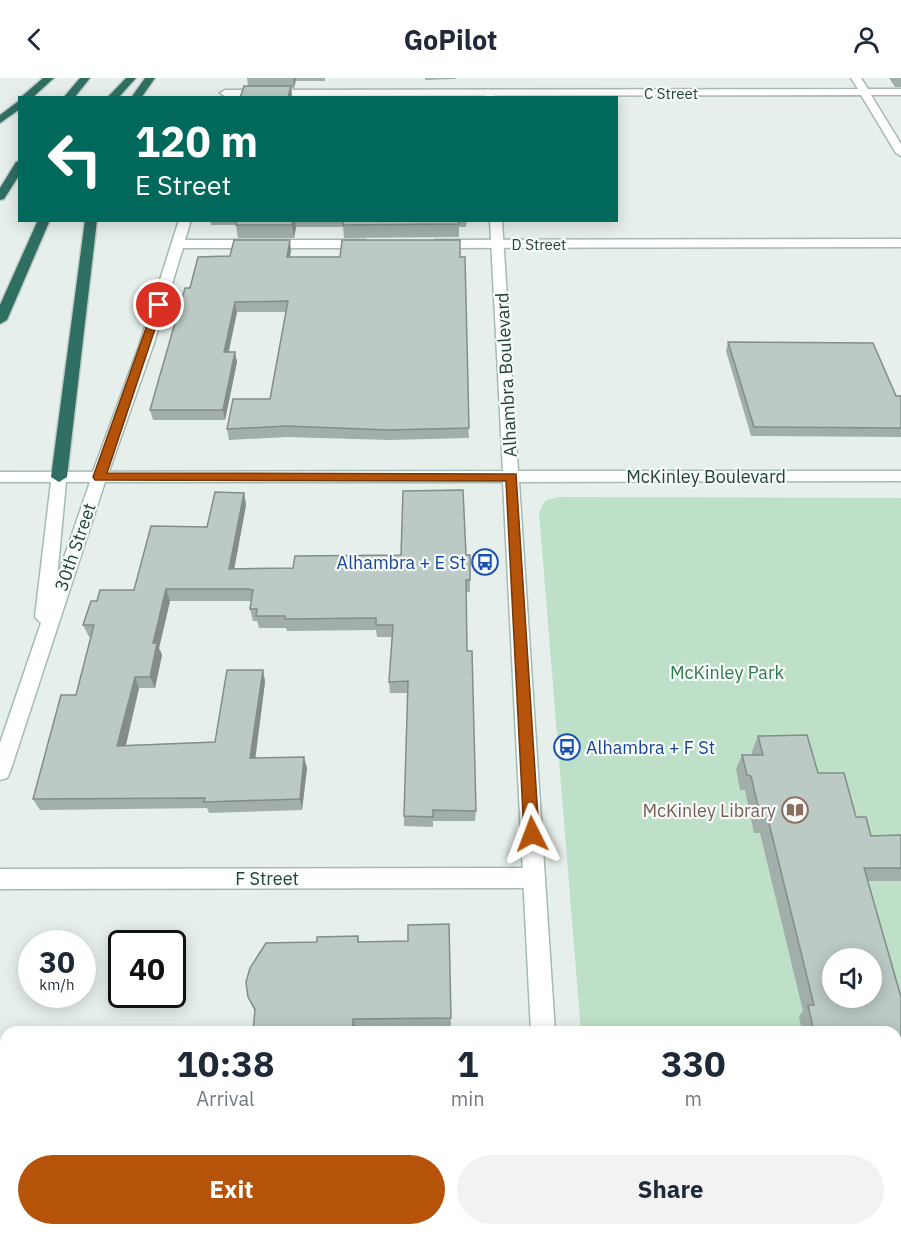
<!DOCTYPE html>
<html lang="en">
<head>
<meta charset="utf-8">
<style>
	body { margin:0; font-family:"IBM Plex Sans",sans-serif; background:#f2f2f3; color:#1f2937; height:100vh; display:flex; flex-direction:column; font-size:22px; white-space:nowrap }
	* { box-sizing:border-box; margin:0 }
	p { font-size:20px; color:#747a83 }
	.icon { flex:none; width:33px; height:33px; fill:none; stroke:currentColor; stroke-width:2; stroke-linecap:round; stroke-linejoin:round }
	.map { position:relative; flex:1; overflow:hidden }
	.panel { position:absolute; left:0px; top:948px; width:902px; height:210px; display:flex; flex-direction:column; background:#fff; border-radius:18px 18px 0 0; box-shadow:0 3px 15px #0003 }
	.panel>* { flex:none }
	.top-card { position:absolute; left:18px; top:18px; width:600px; height:126px; border-radius:0px; box-shadow:0 3px 15px #0003; background:#00695c; color:#fff; overflow:hidden }
	.buttons { position:absolute; left:822px; top:870px; display:grid; gap:12px }
	.buttons a { display:grid; place-items:center; width:60px; height:60px; border-radius:50%; background:#fff; box-shadow:0 3px 15px #0003; font-size:30px }
	.speed { position:absolute; left:18px; top:852px; display:flex; gap:12px; font-size:30px; font-weight:700; text-align:center }
	.speed>* { display:grid; place-content:center; width:78px; height:78px; border-radius:50%; background:#fff; box-shadow:0 3px 15px #0003; line-height:1 }
	.speed small { font-size:15px; font-weight:400 }
	.speed .limit { border:3px solid #111; border-radius:9px; background:#fff; color:#111 }
	.pin { position:absolute; display:grid; place-items:center; width:51px; height:51px; color:#fff; margin:-26px; border:3px solid #fff; border-radius:50%; box-shadow:0 2px 6px #0007 }
	.me { position:absolute; width:66px; margin:-33px; rotate:357deg; stroke-linejoin:round; filter:drop-shadow(0 0 4px #0008) }
	.turn { display:flex; align-items:center; gap:21px; height:126px; padding:0 18px; font-size:27px }
	.turn .icon { width:78px; height:78px; stroke-width:2.5 }
	.turn b { display:block; font-size:42px; line-height:51px }
	.eta { display:flex; justify-content:space-evenly; align-items:center; height:102px; text-align:center }
	.eta b { font-size:36px; font-weight:700; line-height:42px }
	.cta { display:flex; gap:12px; margin-top:auto; padding:12px 18px }
	.cta a { flex:1; height:69px; border-radius:36px; background:#b45309; color:#fff; font-size:24px; font-weight:700; line-height:69px; text-align:center }
	.cta a+a { background:#f2f2f3; color:#1f2937 }
	header { display:flex; justify-content:space-between; align-items:center; height:78px; padding:0 18px; background:#fff; font-size:27px; font-weight:700 }
	.map>svg:first-child { display:block }
</style>
</head>
<body>
<header><svg class="icon" aria-label="back" viewBox="0 0 24 24"><path d="M15 5l-7 7 7 7"/></svg>GoPilot<svg class="icon" aria-label="person" viewBox="0 0 24 24"><circle cx="12" cy="8" r="4"/><path d="M4 21q1-7 8-7t8 7"/></svg></header>
<div class="map">
<svg width="901" height="1158" viewBox="0 0 901 1158">
	<rect width="100%" height="100%" fill="#e6efeb"/>
	<!-- green -->
	<path fill="#bfe0c8" fill-rule="evenodd" d="M558 419 901 420V1158H598L597 1152H896V954H581L539 434 545 423ZM832 880H872V920H832Z"/>
	<g fill="none" stroke-linecap="round" stroke-linejoin="round">
		<!-- street casing -->
		<g stroke="#a8b8b2" stroke-width="3">
			<path id="street" d="M851 0H861L868 11H901V17H871L901 66V78L896 75 861 17 225 18 220 15 225 12 858 11Z
				M179 142H191L185 162H365L371 166 365 170H183L153 268 107 399 99 404 94 403 91 399 139 268Z
				M901 161V169L435 170 429 166 435 162Z
				M534 790 541 793 545 800 541 807 534 810 0 811V791Z"/>
		</g>
		<!-- secondary casing -->
		<g stroke="#a4bbb3" stroke-width="3">
			<path id="secondary" d="M489 12 493 13 495 20H485L484 15Z
				M490 142H502L518 393H901V403L519 404 555 954H531L503 404H105L10 694 7 700 0 702V665L41 545 35 539 51 404H0V394L503 393ZM66 404H90L57 500Z
				M542 1152H568L569 1158H543Z"/>
		</g>
		<!-- highway casing -->
		<g stroke="#c2cac8" stroke-width="3">
			<path id="highway" d="M43 0H54L32 20H20Z
				M80 0H90L74 20H63Z
				M126 0H136L118 20H107Z
				M145 0H155L141 20H131Z
				M20 22V31L0 45V37Z
				M20 83V96L4 121 0 122V110L16 84Z
				M38 142H50L7 242 0 246V227Z
				M85 142H97L67 399 59 404 51 399Z"/>
		</g>
		<!-- street -->
		<use href="#street" fill="#fff" fill-rule="evenodd"/>
		<!-- secondary -->
		<use href="#secondary" fill="#fff" fill-rule="evenodd"/>
		<!-- highway -->
		<use href="#highway" fill="#2f6f62" fill-rule="evenodd"/>
	</g>
	<!-- wall -->
	<path fill="#a1aea9" d="M247 0H325V3H296L294 10H291L292 20H240L248 8Z
		M425 0H456V1L425 2Z
		M889 0H901V9H895Z
		M210 142H467L466 149H459V159L344 160 343 149H296L294 160H238L236 147H211Z
		M291 172 290 179H460L469 360 389 362 287 359 229 362 227 351 270 321 286 234H237L229 274H235L237 284 225 342H153L150 332 190 210 230 178Z
		M728 264 896 318H901V359L751 358 726 273Z
		M244 415 246 427 234 491 293 490 466 477 470 502V514H466L467 573 476 733 475 743H433V749L404 748V738L408 615H390L389 604 392 559H377L376 552 287 553 286 550H259L257 543H253L250 531 251 523H170L159 570 162 577 155 610H139L126 667 215 664 263 592 265 604 255 680 307 690 302 732 209 735 207 730 40 732 33 721 76 617 91 559H89L83 547 97 523 134 512 207 449Z
		M758 658 818 695 856 739 871 758 901 757V803H868L901 919V971H896V954H802L799 938 803 933 760 755H754L745 712H740L736 691 742 677H752V673Z
		M449 846 451 951 356 952 255 934 248 919 317 864 358 858 359 864 408 863Z"/>
	<!-- shaded-wall -->
	<path fill="#838d89" d="M293 0H296L294 10Z
		M291 8 292 20H288Z
		M293 142H295L296 149 294 160 292 147Z
		M290 162 291 172 288 189 287 179Z
		M235 224 237 234 226 284 224 274Z
		M235 274 237 284 225 342 223 332Z
		M244 415 246 427 232 503 229 491Z
		M166 511 170 523 159 570 162 577 155 610 150 599 153 565Z
		M263 592 265 604 254 691 250 680Z
		M135 599 139 610 123 679 117 668Z
		M304 679 307 690 302 732 300 721Z
		M353 941 356 952V954H353Z"/>
	<!-- building -->
	<path fill="#bbcac4" stroke="#838d89" stroke-width="1.5" fill-rule="evenodd" d="M244 8H291L288 20H240Z
		M237 142H293L292 147H236Z
		M344 142H459V146L343 147Z
		M234 162H290L287 179H340L342 162H460V179H465L469 350 388 352 286 348 227 351 233 321H270L288 223 235 224 224 274H235L223 332H150L185 210H190L198 179 230 178Z
		M728 264 873 265 896 318H901V350L754 349Z
		M463 412 466 477H470V502H466L467 573H472L476 733 433 732V739L404 738 408 603 389 604 393 547H376V540L285 541V538H256L257 531H250L253 512 248 511H166L153 565H157L150 599H135L117 668 215 664 227 592H263L250 680 304 679 300 721 204 724 205 720 33 721 61 617H76L94 547H83L91 523H97L100 512H134L151 448 207 449 215 414 244 415 229 491 293 490 295 478 401 477 403 413Z
		M807 657 818 695H844L856 739H866L871 758 901 757V790H864L901 919V961H896V954H814L808 927H814L768 741H761L751 698 747 697 742 677H763L758 658ZM832 880H872V920H832Z
		M449 846 451 940 353 941V954H253L255 931 248 919 246 904 250 890 266 865 317 864V859L358 858V864L408 863V847Z
		M219 1152H480V1158H218Z"/>
	<!-- route -->
	<path fill="#b45309" stroke="#753606" stroke-width="1.5" d="M155 225 163 227 107 395 516 396 539 756 537 761H526L524 756 506 403 95 402 93 399Z"/>
	<!-- icons -->
	<defs>
		<g id="bus-ring" transform="scale(1.35)"><circle r="9.5" fill="#f7fbf9" stroke="#1a4fb4" stroke-width="1.5"/><path d="M-5-6H5V4H4V6H2V4H-2V6H-4V4H-5ZM-3.5-4V0h7V-4ZM-3.5 1.2v1.5H-2V1.2ZM2 1.2v1.5H3.5V1.2Z" fill="#1a4fb4"/></g>
		<g id="library-ring" transform="scale(1.35)"><circle r="9.5" fill="#f7fbf9" stroke="#8d6e63" stroke-width="1.5"/><path d="M-6-4Q-3-5.5-.7-3.5V5Q-3 3-6 4ZM6-4Q3-5.5 .7-3.5V5Q3 3 6 4Z" fill="#8d6e63"/></g>
	</defs>
	<g fill-rule="evenodd">
		<use href="#bus-ring" x="485" y="484"/>
		<use href="#bus-ring" x="567" y="669"/>
		<use href="#library-ring" x="795" y="732"/>
	</g>
	<g text-anchor="middle" dominant-baseline="central" stroke-width="4.5" stroke-linejoin="round" paint-order="stroke">
		<!-- far-street labels -->
		<g font-size="15" fill="#24423a" stroke="#f7fbf9">
			<text x="671" y="15">C Street</text>
			<text x="539" y="166">D Street</text>
		</g>
		<!-- street labels -->
		<g font-size="18" fill="#24423a" stroke="#f7fbf9">
			<text transform="translate(506 297) rotate(-93)">Alhambra Boulevard</text>
			<text x="706" y="398">McKinley Boulevard</text>
			<text transform="translate(75 469) rotate(-71)">30th Street</text>
			<text x="267" y="800">F Street</text>
		</g>
		<!-- transit labels -->
		<g font-size="18" fill="#164399" stroke="#f7fbf9" text-anchor="end">
			<text x="466" y="484">Alhambra + E St</text>
			<text x="586" y="669" text-anchor="start">Alhambra + F St</text>
		</g>
		<!-- park labels -->
		<g font-size="18" fill="#2d7a4b" stroke="#f7fbf9">
			<text x="727" y="594">McKinley Park</text>
		</g>
		<!-- education labels -->
		<g font-size="18" fill="#785e54" stroke="#f7fbf9" text-anchor="end">
			<text x="776" y="732">McKinley Library</text>
		</g>
	</g>
</svg>
<div class="buttons">
<a><svg class="icon" aria-label="sound" viewBox="0 0 24 24"><path d="M4 9h4l5-4v14l-5-4H4zM17 9q2 3 0 6"/></svg></a>
</div>
<div class="speed"><div>30<small>km/h</small></div><div class="limit">40</div></div>
<div class="pin" style="left:159px;top:227px;background:#d93025"><svg class="icon" aria-label="arrive" viewBox="0 0 24 24"><path d="M6 21V4h12l-3 4 3 4H6"/></svg></div>
<svg class="me" style="left:532px;top:756px" viewBox="-20 -20 40 40"><path d="M0-17L14 15 0 8-14 15z" fill="#b45309" stroke="#fff" stroke-width="4"/></svg>
<div class="top-card">
<div class="turn"><svg class="icon" aria-label="left" viewBox="0 0 24 24"><path d="M17 20v-9H6M10 6l-5 5 5 5"/></svg><div><b>120 m</b>E Street</div></div>
</div>
<section class="panel">
<div class="eta">
<div><b>10:38</b><p>Arrival</p></div>
<div><b>1</b><p>min</p></div>
<div><b>330</b><p>m</p></div>
</div>
<div class="cta"><a>Exit</a><a>Share</a></div>
</section>
</div>
</body>
</html>
